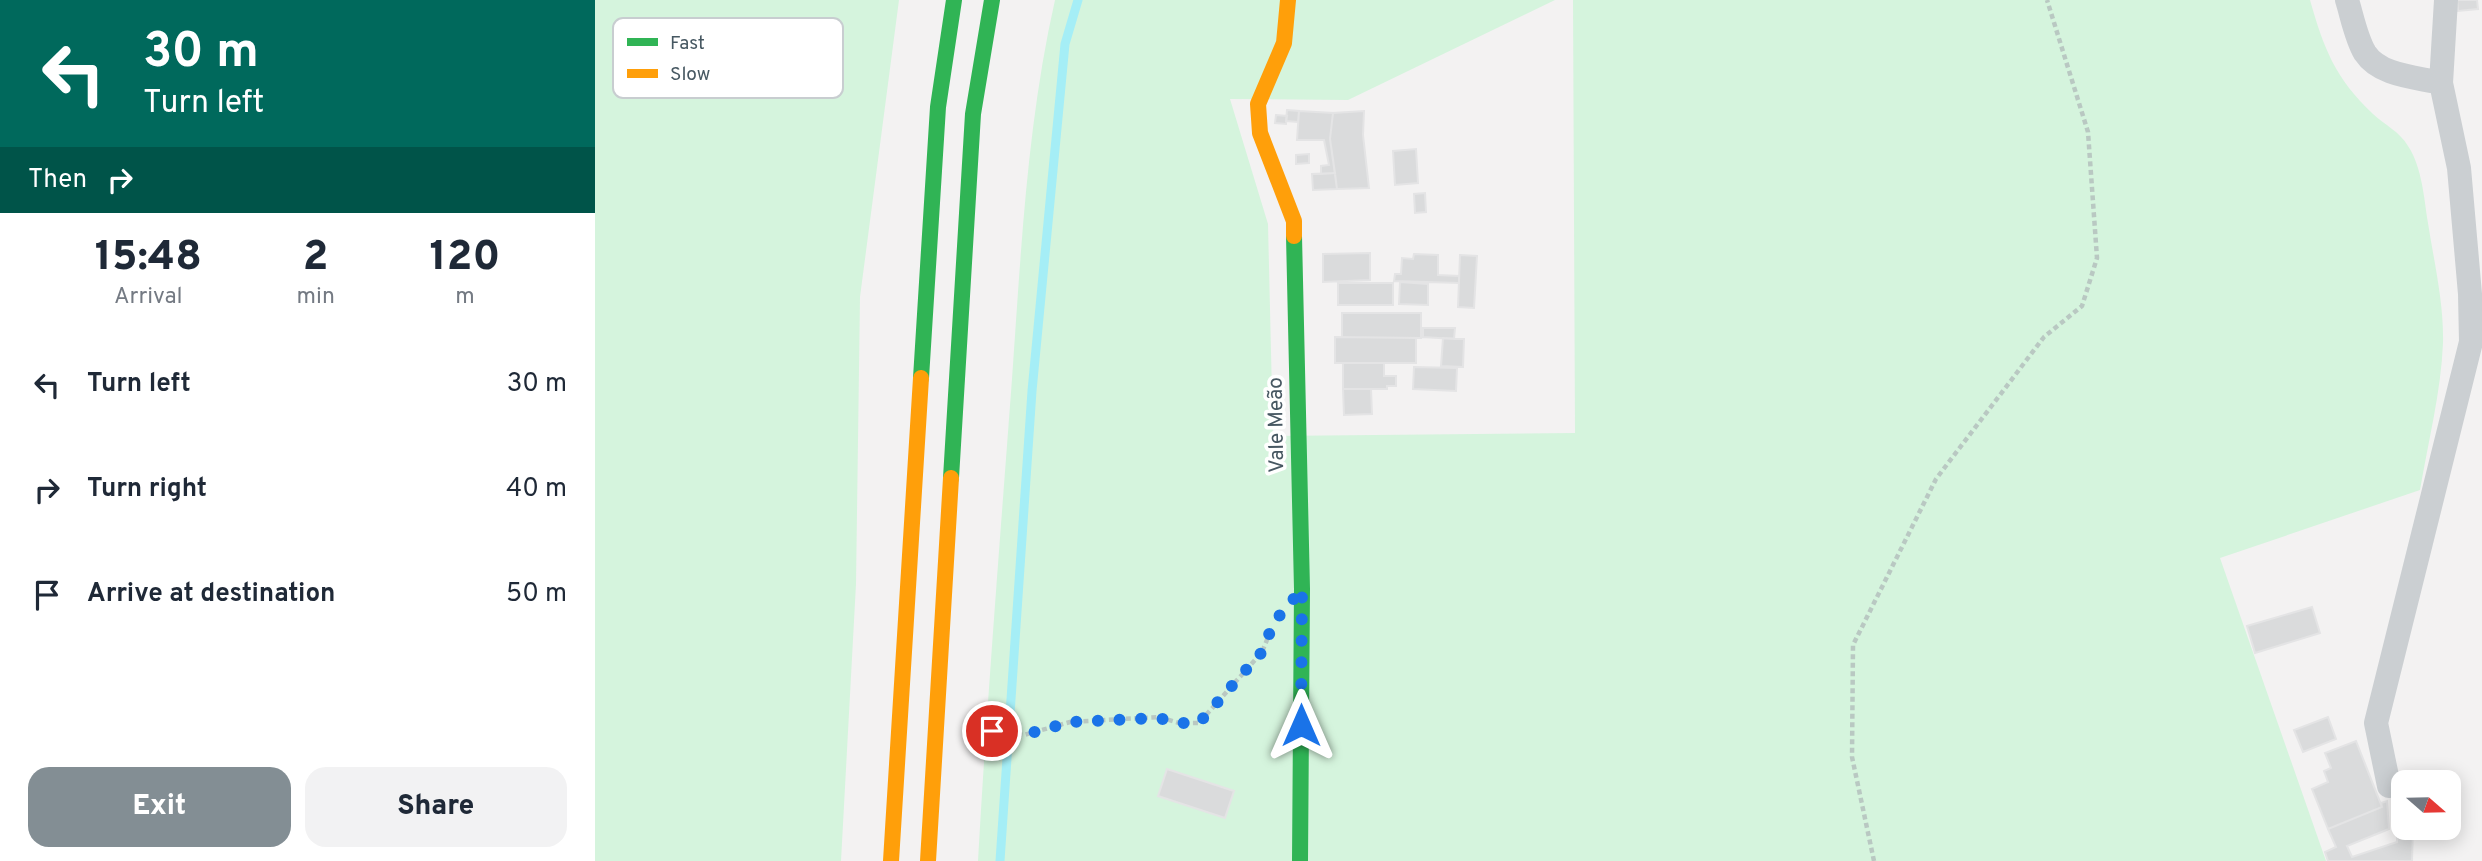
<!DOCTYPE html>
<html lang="en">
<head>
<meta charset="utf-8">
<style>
	body { margin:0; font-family:Overpass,sans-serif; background:#f2f2f3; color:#1f2937; height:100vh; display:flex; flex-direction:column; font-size:26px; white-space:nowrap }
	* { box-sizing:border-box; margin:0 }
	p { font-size:23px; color:#747a83 }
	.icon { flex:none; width:38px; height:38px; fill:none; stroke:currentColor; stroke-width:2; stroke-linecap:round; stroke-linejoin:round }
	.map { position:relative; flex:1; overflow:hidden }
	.sheet { display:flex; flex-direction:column; background:#fff; width:595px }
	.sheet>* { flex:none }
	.banner { background:#00695c; color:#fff; overflow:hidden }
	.needle { width:46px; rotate:110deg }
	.fabs { position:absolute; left:1796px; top:770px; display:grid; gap:14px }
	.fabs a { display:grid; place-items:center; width:70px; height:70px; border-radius:14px; background:#fff; box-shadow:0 4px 18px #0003; font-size:35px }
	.pin { position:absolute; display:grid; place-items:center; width:60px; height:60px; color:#fff; margin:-30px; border:4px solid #fff; border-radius:50%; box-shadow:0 2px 7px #0007 }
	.me { position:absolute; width:77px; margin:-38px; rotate:0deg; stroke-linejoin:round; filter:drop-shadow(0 0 5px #0008) }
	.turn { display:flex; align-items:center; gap:24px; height:147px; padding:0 28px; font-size:32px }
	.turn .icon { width:91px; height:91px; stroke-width:2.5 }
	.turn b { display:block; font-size:49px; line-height:60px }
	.then { display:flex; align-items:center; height:66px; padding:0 28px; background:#0003; gap:14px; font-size:26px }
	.eta { display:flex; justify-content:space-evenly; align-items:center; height:119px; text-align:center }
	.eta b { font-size:42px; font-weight:800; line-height:49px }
	.primary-button { display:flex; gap:14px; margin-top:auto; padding:14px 28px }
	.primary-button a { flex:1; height:80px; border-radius:21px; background:#838e94; color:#fff; font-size:28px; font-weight:800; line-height:80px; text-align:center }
	.primary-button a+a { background:#f2f2f3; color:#1f2937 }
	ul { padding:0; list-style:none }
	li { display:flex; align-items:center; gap:21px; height:105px; padding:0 28px }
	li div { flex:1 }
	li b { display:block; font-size:26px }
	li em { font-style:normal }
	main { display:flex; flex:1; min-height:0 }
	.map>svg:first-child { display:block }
</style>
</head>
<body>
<main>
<section class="sheet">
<div class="banner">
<div class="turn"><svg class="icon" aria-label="left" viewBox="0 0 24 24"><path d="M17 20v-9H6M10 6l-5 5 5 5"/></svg><div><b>30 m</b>Turn left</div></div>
<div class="then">Then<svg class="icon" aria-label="right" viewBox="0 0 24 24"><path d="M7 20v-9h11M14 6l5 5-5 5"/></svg></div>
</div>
<div class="eta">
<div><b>15:48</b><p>Arrival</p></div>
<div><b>2</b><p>min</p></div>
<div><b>120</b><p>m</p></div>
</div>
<ul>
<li><svg class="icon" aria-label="left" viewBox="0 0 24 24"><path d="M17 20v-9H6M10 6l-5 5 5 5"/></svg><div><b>Turn left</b></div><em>30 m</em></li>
<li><svg class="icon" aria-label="right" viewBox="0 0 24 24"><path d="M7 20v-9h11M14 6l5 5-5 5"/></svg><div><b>Turn right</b></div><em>40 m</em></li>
<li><svg class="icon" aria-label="arrive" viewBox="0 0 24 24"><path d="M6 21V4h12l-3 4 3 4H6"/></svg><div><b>Arrive at destination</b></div><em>50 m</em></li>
</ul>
<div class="primary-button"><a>Exit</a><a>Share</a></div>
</section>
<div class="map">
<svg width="1887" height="861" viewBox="0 0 1887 861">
	<rect width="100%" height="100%" fill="#f3f2f2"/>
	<!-- green -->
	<path fill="#d5f4dd" d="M0 0H304L265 297 261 584 246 861H0Z
		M460 0H960L753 100 635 99 673 224 678 436 980 433 978 0H1715C1729 49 1740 78 1778 114 1790 125 1805 132 1813 146 1827 167 1829 198 1833 223 1839 262 1849 303 1848 343 1846 392 1833 442 1825 490L1625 558 1731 861H383C392 700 405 540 417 379 426 252 432 124 460 0Z"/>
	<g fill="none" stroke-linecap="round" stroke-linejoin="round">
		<!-- stream -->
		<path stroke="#a5eef6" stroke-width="9" d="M405 861 437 391 470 44 483 0"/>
	</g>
	<!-- building -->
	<path fill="#dadbdc" stroke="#e4e4e5" stroke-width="2" d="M1862 0H1882L1883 9 1863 11Z
		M692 110 704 111 703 122 691 121Z
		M704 111 738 113 735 139 740 173 726 174V166L734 165 729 140H702Z
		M769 111 768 135 774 188 742 189 735 139 738 113Z
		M681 115 692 116 691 124 680 123Z
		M821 149 823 183 800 185 798 151Z
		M714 154V163L701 164V155Z
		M740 173 742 189 718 190 717 174Z
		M830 193 831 212 820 213 819 194Z
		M775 253V280L728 282V254Z
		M819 254 843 255V275L864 276V283L799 281 800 274H806L807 258 818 259Z
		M865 255 882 256 879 308 863 307Z
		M805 282 833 284V305L804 304Z
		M743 283H798V305H743Z
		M747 313H826V338L747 337Z
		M828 328H860L859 339 828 337Z
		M740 337 821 338V363H740Z
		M848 338 869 339 868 367 846 366Z
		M748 363H789V376H801V386H792V389H748Z
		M819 367 862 368 861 391 818 389Z
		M748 389H776L777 414 749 415Z
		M1717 607 1725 633 1660 653 1652 626Z
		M1733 717 1741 739 1708 752 1699 730Z
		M1761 741 1787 807 1733 829 1717 789 1733 782 1729 771 1736 768 1730 753Z
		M572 769 639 791 630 818 563 796Z
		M1792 801 1794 829 1752 846 1757 857 1802 842V814L1808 813V828H1818L1817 861H1733L1730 852 1741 847 1733 829 1787 807 1786 803Z"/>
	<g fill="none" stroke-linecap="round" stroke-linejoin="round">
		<!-- path -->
		<path stroke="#b9c8c2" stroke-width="4.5" stroke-dasharray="5 3.5" stroke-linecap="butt" d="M397 731 429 735 475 722 564 717 584 723H604L667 652 674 635
			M1279 861 1257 757 1258 645 1341 479 1449 337 1487 306 1502 258 1493 132 1452 0"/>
		<!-- street -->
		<path stroke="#cbcfd2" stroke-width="24" d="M1752 0C1757 16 1761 38 1770 53 1785 76 1821 77 1846 83
			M1794 786 1781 723 1876 342 1875 294 1864 168 1846 83 1851 0"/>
		<!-- fast -->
		<path stroke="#30b455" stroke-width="16" d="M699 236 707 589 705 861
			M326 378 343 107 359 0
			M356 478 378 114 397 0"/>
		<!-- slow -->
		<path stroke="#ff9f0a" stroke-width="16" d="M693 0 689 43 663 104 665 133 699 221V236
			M296 861 326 378
			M333 861 356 478"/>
	</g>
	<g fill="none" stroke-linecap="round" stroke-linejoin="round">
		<!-- route -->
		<path stroke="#1a73e8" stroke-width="12" stroke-dasharray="0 21.6" d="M397 731 429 735 475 722 564 718 584 723H604L667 652 679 622 707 589 706 725"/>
	</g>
	<g text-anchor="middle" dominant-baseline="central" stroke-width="7" stroke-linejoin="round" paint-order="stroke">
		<!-- street labels -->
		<g font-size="21" fill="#475862" stroke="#fff">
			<text transform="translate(682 425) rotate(-91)">Vale Meão</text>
		</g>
	</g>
	<!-- legend -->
	<rect x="18" y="18" width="230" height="80" rx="10" fill="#fff" stroke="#c8cdd0" stroke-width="2"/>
	<rect x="32" y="38" width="31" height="8" fill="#30b455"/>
	<rect x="32" y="69" width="31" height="9" fill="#ff9f0a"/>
	<g font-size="19" fill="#475862">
		<text x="75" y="49">Fast</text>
		<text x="75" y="80">Slow</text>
	</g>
</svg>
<div class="fabs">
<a><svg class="needle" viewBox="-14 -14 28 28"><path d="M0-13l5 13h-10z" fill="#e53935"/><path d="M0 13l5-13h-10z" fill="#747a83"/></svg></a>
</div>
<div class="pin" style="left:397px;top:731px;background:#d93025"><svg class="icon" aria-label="arrive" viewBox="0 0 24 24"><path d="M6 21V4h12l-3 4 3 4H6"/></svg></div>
<svg class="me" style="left:706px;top:725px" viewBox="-20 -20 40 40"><path d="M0-17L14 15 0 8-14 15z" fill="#1a73e8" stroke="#fff" stroke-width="4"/></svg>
</div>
</main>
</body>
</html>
